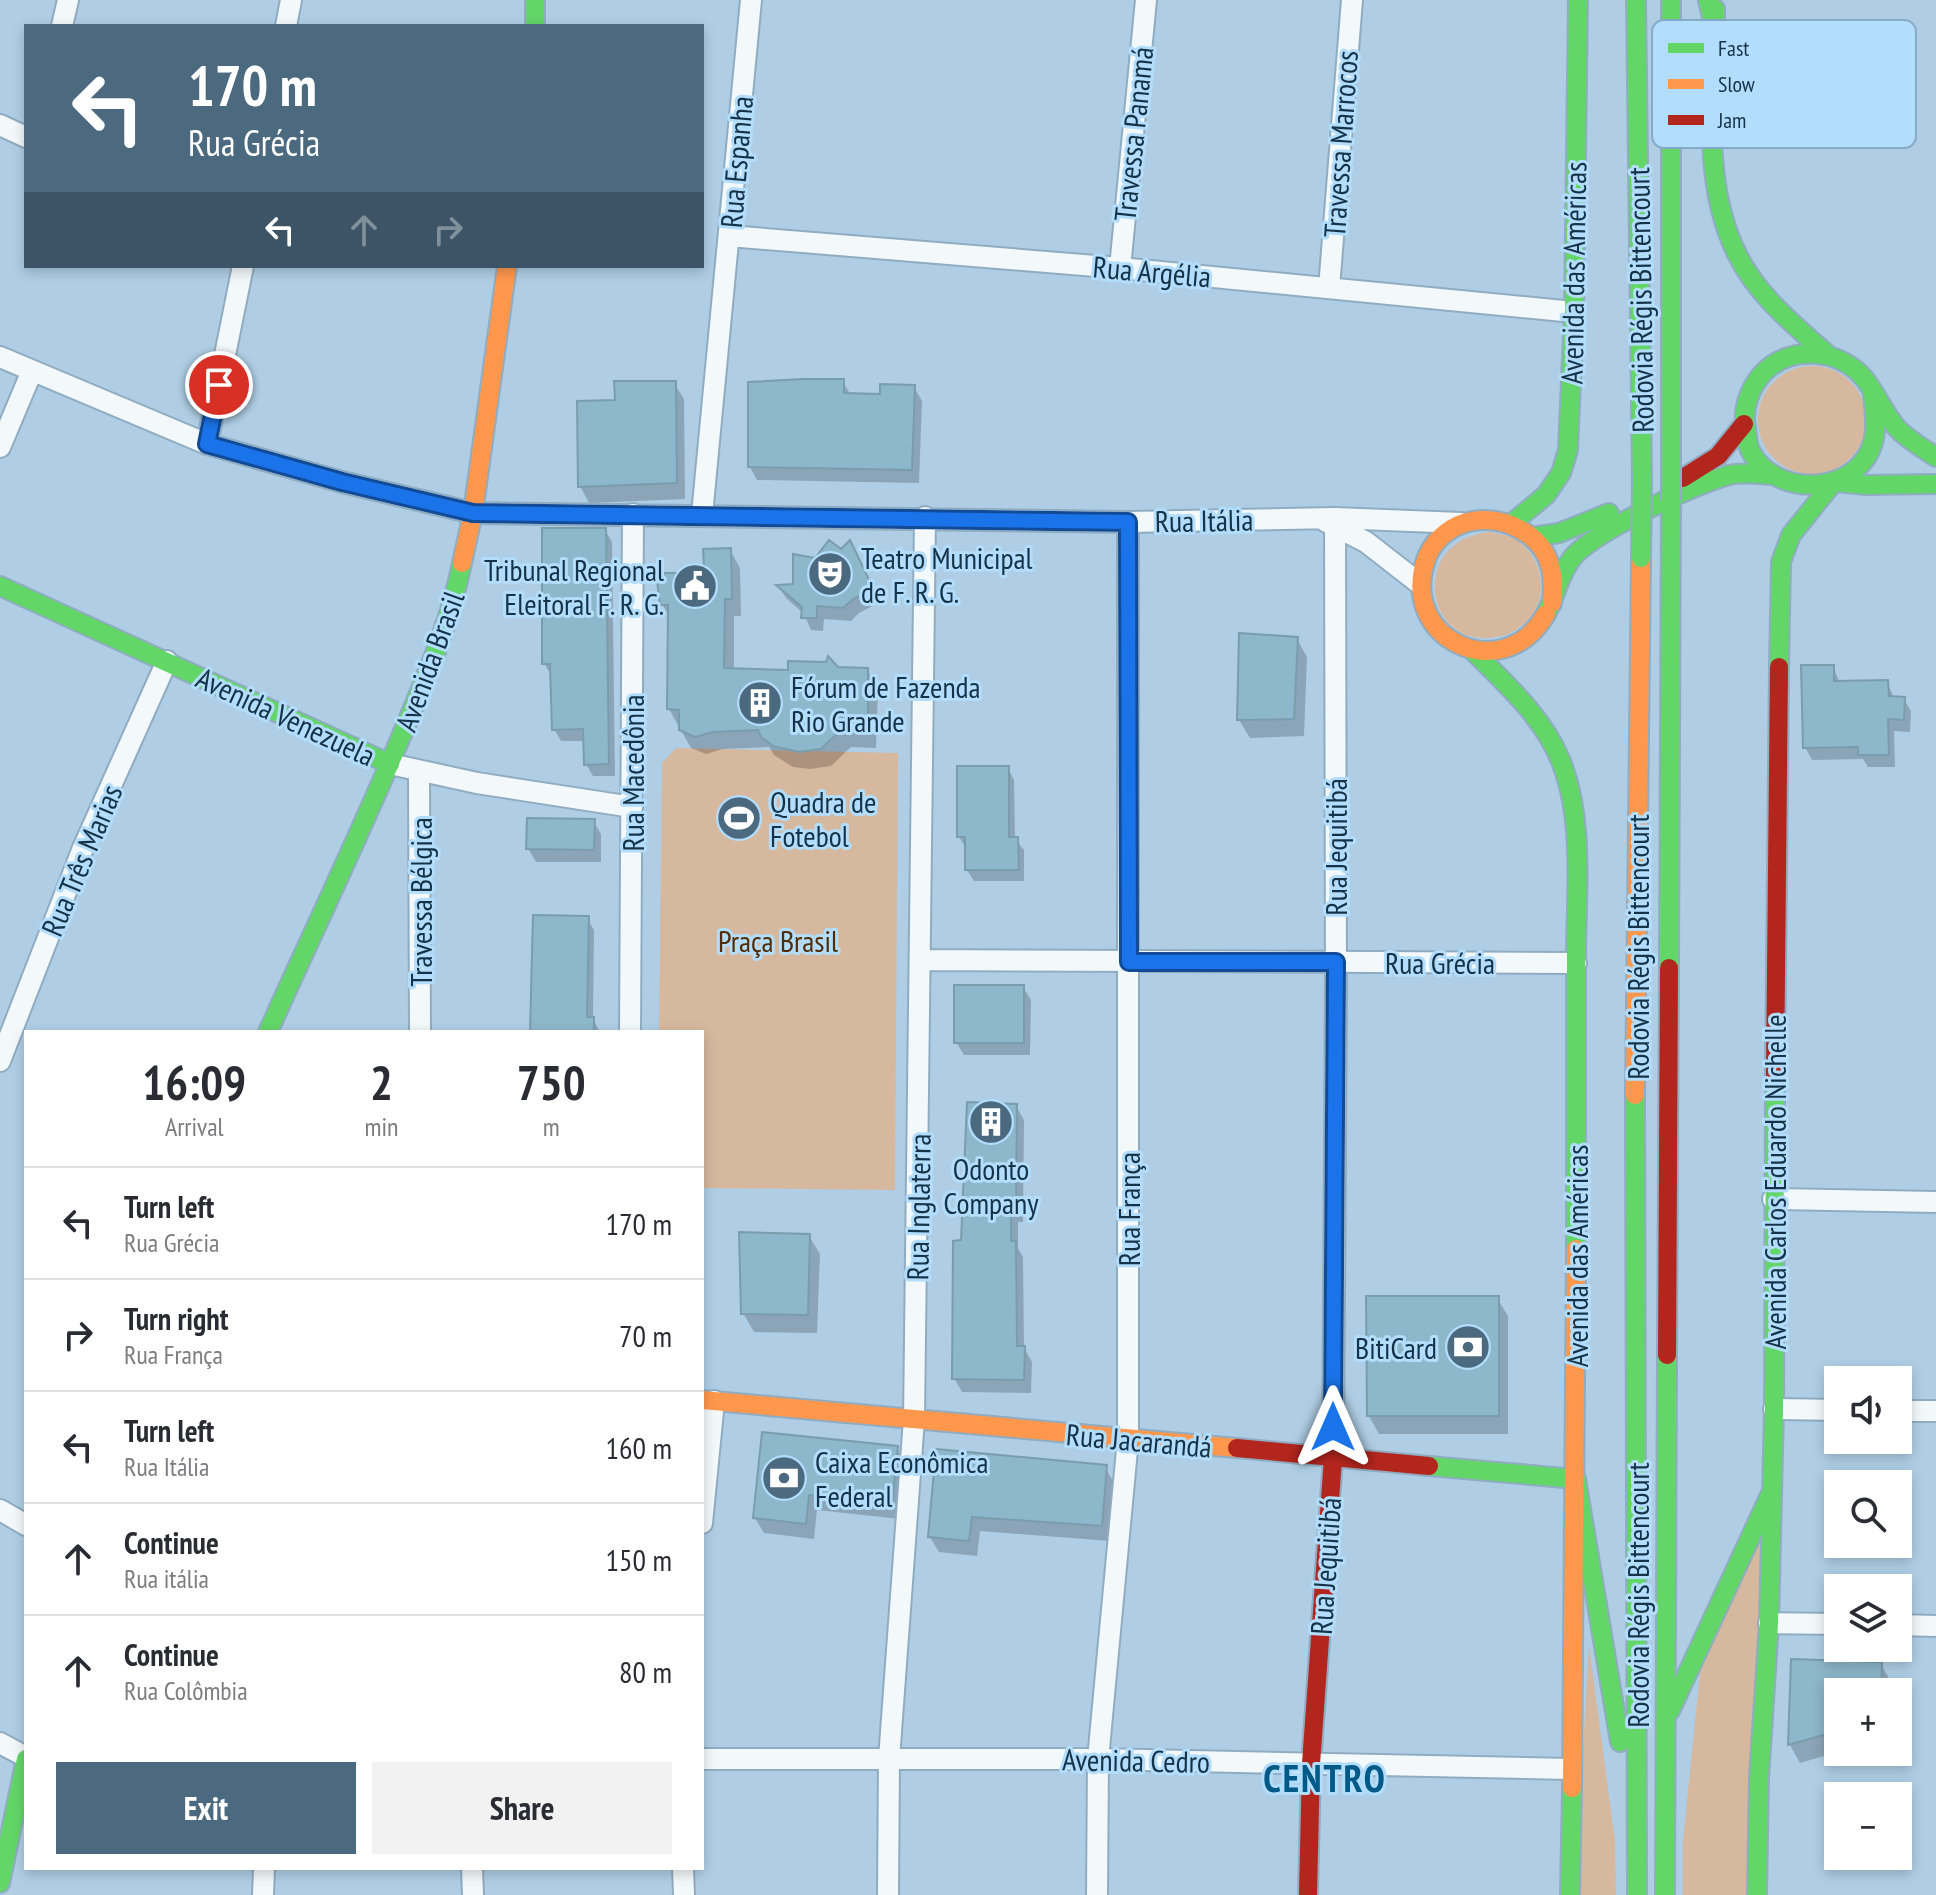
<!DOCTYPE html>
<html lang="en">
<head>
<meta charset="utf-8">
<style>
	body { margin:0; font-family:"PT Sans Narrow",sans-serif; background:#f2f2f3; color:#2b2b33; height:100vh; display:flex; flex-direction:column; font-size:30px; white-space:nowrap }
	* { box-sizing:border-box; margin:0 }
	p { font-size:26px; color:#7c7c81 }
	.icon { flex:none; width:44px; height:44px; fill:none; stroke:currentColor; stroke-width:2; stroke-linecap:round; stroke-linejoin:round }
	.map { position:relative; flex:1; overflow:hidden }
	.panel { position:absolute; left:24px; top:1030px; width:680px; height:840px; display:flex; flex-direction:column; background:#fff; border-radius:0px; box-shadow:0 4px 12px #0003 }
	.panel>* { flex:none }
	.top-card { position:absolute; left:24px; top:24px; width:680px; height:244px; border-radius:0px; box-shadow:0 4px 12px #0003; background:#4b697f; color:#fff; overflow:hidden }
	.buttons { position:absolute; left:1824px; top:1366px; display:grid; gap:16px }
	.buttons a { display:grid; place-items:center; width:88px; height:88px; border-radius:0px; background:#fff; box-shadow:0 4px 12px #0003; font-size:40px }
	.pin { position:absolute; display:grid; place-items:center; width:68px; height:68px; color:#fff; margin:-34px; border:4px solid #fff; border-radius:50%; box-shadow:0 2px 8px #0007 }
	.me { position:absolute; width:88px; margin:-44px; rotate:0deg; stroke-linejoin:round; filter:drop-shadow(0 0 6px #0008) }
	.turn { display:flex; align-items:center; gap:28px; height:168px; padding:0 32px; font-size:36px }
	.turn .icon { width:104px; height:104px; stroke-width:2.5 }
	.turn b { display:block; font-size:56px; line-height:68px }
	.lanes { display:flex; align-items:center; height:76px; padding:0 32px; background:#0003; justify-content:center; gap:40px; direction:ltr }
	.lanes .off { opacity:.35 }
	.eta { display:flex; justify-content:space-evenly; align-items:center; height:136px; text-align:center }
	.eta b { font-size:48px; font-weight:800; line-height:56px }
	.primary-button { display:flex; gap:16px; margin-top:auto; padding:16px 32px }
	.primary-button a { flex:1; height:92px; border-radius:0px; background:#4b697f; color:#fff; font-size:32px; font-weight:800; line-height:92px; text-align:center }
	.primary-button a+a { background:#f2f2f3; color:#2b2b33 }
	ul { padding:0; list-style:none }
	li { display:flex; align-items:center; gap:24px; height:112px; padding:0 32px; border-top:2px solid #e1e1e2 }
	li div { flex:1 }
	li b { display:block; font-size:30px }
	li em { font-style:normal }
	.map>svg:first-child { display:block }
</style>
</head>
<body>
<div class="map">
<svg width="1936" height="1895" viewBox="0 0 1936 1895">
	<rect width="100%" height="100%" fill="#afcee5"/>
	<!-- green -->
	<path fill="#d6b89e" d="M1758 420a54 54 0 1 1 108 0a54 54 0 1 1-108 0Z
		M1491 532C1498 534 1508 535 1515 539 1544 556 1550 600 1526 622 1512 634 1506 636 1488 638 1422 642 1411 538 1491 532Z
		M676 748 898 753 895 1190 702 1188V1032H659L662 763Z
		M1764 1531 1752 1895H1683V1841L1702 1653Z
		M1589 1646 1615 1841 1616 1895H1581L1582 1769Z"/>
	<!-- shadow -->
	<path fill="#0003" d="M842 381 851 395 882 396 914 387 922 401 919 483 757 480 750 467Z
		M674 383 684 399 685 499 589 503 580 486 617 402Z
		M605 530 612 542 615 776H593L586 764 585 741H561L554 729 551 675 544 663Z
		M730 550 740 568 741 616H734V670L790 672 837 669 868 671 878 689 876 748 851 747 831 766 810 769 793 767 774 755 769 747 723 749 706 754 691 748 669 709 670 617 662 604 691 575 706 569Z
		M841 552 857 556 878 599 876 604 859 613 851 621 824 619 823 631 811 630 804 614 786 598 779 587 795 586 816 560Z
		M1297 639 1307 657 1304 736 1250 738 1239 720Z
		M1833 667 1840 683 1887 682 1894 698 1904 699 1911 711 1910 732 1894 731 1895 767H1868L1863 759 1812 760 1805 747Z
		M1008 768 1014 780 1015 839 1024 850V881H974L967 870 966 848 959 837Z
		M593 821 601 834V862H536L528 848Z
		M587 918 594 930 593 1019 600 1032H532Z
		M1023 987 1031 1000 1030 1055H964L956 1042Z
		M1016 1106 1024 1120 1023 1222H1018V1248L1023 1257 1024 1348 1032 1362 1031 1393 962 1392 954 1378 963 1242Z
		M809 1236 820 1254 817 1333 754 1332 743 1313Z
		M1497 1298 1508 1316V1434H1379L1369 1416Z
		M897 1448 906 1464 900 1519 817 1510 814 1539 764 1533 755 1518Z
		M938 1452 1105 1467 1114 1483 1110 1541 980 1531 977 1556 939 1552 930 1537Z
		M1793 1661 1881 1664 1891 1682V1692H1838V1752L1800 1763 1790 1745Z"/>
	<!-- building -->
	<path fill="#8db7ca" stroke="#7a9dad" stroke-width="2" d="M803 379H844V393L880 394V384L915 385 912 470 748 467V382Z
		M614 381H676L677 483 578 487 577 401 615 400Z
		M542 528H606L609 764 584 765 583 729 552 730 550 664H542Z
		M829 540 841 549 850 540 871 584 869 590 852 600 843 608 817 606V618H801L802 607 776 585 793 584V554L815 558Z
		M731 548 732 599H725L724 668 788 670V661L826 662 828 656 838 667 868 668V729L866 731 841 730 821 749 799 752 773 746 761 737 758 730 713 732 695 737 679 730V710L667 709 668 605H660L656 573H689V568L704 567 703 549Z
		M1239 633 1298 637 1294 719 1237 720Z
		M1801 665H1834V681L1888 680 1889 696 1905 697 1904 720 1888 719 1889 755H1858V747L1803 748Z
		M957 766H1009V837H1018L1019 870H965V837H957Z
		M527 818 595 819 594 850 526 849Z
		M533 915 589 916 587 1017H594V1032H530Z
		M954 985H1024V1043H954Z
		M967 1102 1017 1104 1016 1209H1011V1241H1016L1017 1346H1025L1024 1380 952 1379 953 1241 961 1240Z
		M739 1232 810 1234 808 1315 741 1314Z
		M1366 1296H1499V1416H1367Z
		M762 1432 898 1446 892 1504 809 1495 806 1524 753 1518Z
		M936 1449 1107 1465 1102 1526 972 1517 969 1541 928 1537Z
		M1791 1659 1882 1662 1881 1692H1838V1731L1788 1745Z"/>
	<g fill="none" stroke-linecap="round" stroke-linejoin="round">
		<!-- street casing -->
		<g stroke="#90acc1" stroke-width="24">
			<path id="street" d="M62 26 68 0
				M286 26 291 0
				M0 125 26 137
				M729 236 1120 268 1574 312
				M1120 268 1146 0
				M1329 288 1352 0
				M0 357 207 444 342 482 473 513 1128 522 1335 518 1461 523
				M207 444 243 266
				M0 447 32 371
				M702 515 751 0
				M1325 521 1366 542 1420 584
				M390 764 477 783 632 807
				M419 772 420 1032
				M920 960 1576 963
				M630 1032 633 514
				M0 1061 83 848 167 661
				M1773 1199 1936 1202
				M1774 1409 1838 1410
				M1898 1411H1936
				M1333 1458 1336 983 1335 518
				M0 1510 26 1525
				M702 1523 714 1401
				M1769 1623 1838 1624
				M1898 1625 1936 1626
				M0 1743 26 1757
				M702 1759H1098L1570 1769
				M472 1868 473 1895
				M683 1868 684 1895
				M263 1895 264 1868
				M888 1895 889 1759 914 1419 925 517
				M1097 1895 1098 1759 1128 1439V522"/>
		</g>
		<!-- fast casing -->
		<g stroke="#90acc1" stroke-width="22">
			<path id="fast" d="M535 0V26
				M1636 0 1642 480
				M1671 0V461
				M1708 0 1715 30
				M1715 9C1714 89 1700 182 1738 256 1758 296 1795 326 1828 355
				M1873 394C1874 406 1876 419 1875 431 1870 493 1779 503 1751 452 1747 445 1747 435 1746 428 1742 408 1750 387 1764 372 1791 345 1838 349 1863 377 1876 392 1883 412 1897 428 1908 440 1923 448 1936 457
				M1837 482 1866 485 1936 484
				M1511 524 1546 495 1561 473 1568 450 1574 312 1578 0
				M1532 537 1559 533 1609 513
				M0 586 390 764
				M1546 614C1555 596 1560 574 1572 558 1593 532 1695 484 1729 475 1743 472 1758 474 1772 475
				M1473 651C1505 683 1542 716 1560 759 1585 819 1576 893 1576 957 1576 1054 1576 1151 1576 1249
				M1779 667 1781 562 1791 535 1832 484
				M1669 968 1671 501
				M268 1032C314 930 363 828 406 725 428 672 451 619 462 563
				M1635 1095 1637 1895
				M1429 1466 1576 1479
				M1576 1479 1620 1742
				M1670 1711 1771 1493
				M0 1883 26 1759
				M1570 1895 1572 1788
				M1665 1895 1667 1355
				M1757 1895 1759 1778 1769 1623 1774 1409 1775 1075"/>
		</g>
		<!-- slow casing -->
		<g stroke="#90acc1" stroke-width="22">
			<path id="slow" d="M462 563 473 513 507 266
				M1546 614C1503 689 1396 639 1427 557 1435 538 1453 524 1473 521 1505 516 1542 534 1550 566 1554 578 1553 591 1552 603
				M1635 1095 1641 558
				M702 1400 1237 1448
				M1572 1788 1576 1249"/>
		</g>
		<!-- jam casing -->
		<g stroke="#90acc1" stroke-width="22">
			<path id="jam" d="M1683 478 1718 456 1744 424
				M1775 1075 1779 667
				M1667 1355 1669 968
				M1237 1448 1429 1466
				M1308 1895 1311 1764 1333 1458"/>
		</g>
		<!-- street -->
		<use href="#street" stroke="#f3f8fb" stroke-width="20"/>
		<!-- fast -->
		<use href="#fast" stroke="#63d668" stroke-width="18"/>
		<!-- slow -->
		<use href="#slow" stroke="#ff974d" stroke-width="18"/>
		<!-- jam -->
		<use href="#jam" stroke="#b3261e" stroke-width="18"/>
		<!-- fast-bridge casing -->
		<g stroke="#90acc1" stroke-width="22" stroke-linecap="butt">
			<path id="fast-bridge" d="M1671 461V501
				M1641 558 1642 480"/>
		</g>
		<!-- fast-bridge -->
		<use href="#fast-bridge" stroke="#63d668" stroke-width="18"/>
	</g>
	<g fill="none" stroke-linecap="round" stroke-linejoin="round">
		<!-- route casing -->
		<g stroke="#114b97" stroke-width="20">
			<path id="route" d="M219 385 207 444 342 482 473 513 1128 522 1129 962H1336L1333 1427"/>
		</g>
		<!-- route -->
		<use href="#route" stroke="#1a73e8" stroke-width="14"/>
	</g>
	<!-- icons -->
	<defs>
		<g id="theatre-disc" transform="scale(2.3)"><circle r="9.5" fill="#4b697f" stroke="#b3ddfc"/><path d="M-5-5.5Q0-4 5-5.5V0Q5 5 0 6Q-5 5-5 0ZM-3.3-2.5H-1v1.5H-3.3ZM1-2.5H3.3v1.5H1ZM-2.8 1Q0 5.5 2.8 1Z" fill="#fff"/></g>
		<g id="civic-disc" transform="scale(2.3)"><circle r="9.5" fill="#4b697f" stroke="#b3ddfc"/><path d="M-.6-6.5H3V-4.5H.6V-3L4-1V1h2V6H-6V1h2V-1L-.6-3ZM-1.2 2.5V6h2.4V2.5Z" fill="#fff"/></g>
		<g id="building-disc" transform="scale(2.3)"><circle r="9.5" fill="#4b697f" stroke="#b3ddfc"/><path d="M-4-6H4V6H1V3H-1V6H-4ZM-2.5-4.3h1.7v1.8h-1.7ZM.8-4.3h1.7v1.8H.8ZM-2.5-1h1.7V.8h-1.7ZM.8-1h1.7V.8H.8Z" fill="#fff"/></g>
		<g id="stadium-disc" transform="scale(2.3)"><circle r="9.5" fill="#4b697f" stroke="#b3ddfc"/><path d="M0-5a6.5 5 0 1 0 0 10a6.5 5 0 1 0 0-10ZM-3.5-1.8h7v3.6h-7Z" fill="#fff"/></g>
		<g id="bank-disc" transform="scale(2.3)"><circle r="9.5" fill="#4b697f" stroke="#b3ddfc"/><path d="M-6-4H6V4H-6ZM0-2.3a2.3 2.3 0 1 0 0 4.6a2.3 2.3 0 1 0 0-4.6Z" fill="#fff"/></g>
	</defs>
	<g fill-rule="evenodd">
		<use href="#theatre-disc" x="830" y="574"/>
		<use href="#civic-disc" x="695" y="586"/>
		<use href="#building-disc" x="760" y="703"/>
		<use href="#stadium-disc" x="739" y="818"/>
		<use href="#building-disc" x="991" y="1122"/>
		<use href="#bank-disc" x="1468" y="1347"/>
		<use href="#bank-disc" x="784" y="1478"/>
	</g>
	<g text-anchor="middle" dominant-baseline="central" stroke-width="6" stroke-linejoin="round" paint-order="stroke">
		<!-- street labels -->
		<g font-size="30" fill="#153348" stroke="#b3ddfc">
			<text transform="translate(1133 134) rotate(-84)">Travessa Panamá</text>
			<text transform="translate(1340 144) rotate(-86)">Travessa Marrocos</text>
			<text transform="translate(736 162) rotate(-85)">Rua Espanha</text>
			<text transform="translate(1152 271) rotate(5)">Rua Argélia</text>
			<text transform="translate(1573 273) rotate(-89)">Avenida das Américas</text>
			<text transform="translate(1640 300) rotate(-91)">Rodovia Régis Bittencourt</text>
			<text transform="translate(1204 520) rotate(-1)">Rua Itália</text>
			<text transform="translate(429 661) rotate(-70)">Avenida Brasil</text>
			<text transform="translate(286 716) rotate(25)">Avenida Venezuela</text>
			<text transform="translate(632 773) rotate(-90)">Rua Macedônia</text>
			<text transform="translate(1335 847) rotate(-90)">Rua Jequitibá</text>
			<text transform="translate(81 860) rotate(-67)">Rua Três Marias</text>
			<text transform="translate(420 902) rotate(-90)">Travessa Bélgica</text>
			<text transform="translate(1637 947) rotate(-90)">Rodovia Régis Bittencourt</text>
			<text x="1440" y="962">Rua Grécia</text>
			<text transform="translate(1774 1182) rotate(-90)">Avenida Carlos Eduardo Nichelle</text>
			<text transform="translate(918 1207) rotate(-89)">Rua Inglaterra</text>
			<text transform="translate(1128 1209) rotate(-90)">Rua França</text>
			<text transform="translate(1576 1256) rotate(-90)">Avenida das Américas</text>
			<text transform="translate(1139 1440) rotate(5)">Rua Jacarandá</text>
			<text transform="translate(1325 1566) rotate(-86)">Rua Jequitibá</text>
			<text transform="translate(1637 1595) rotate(-90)">Rodovia Régis Bittencourt</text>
			<text transform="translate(1136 1760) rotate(1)">Avenida Cedro</text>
		</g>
		<!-- poi labels -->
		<g font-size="30" fill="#153348" stroke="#b3ddfc" text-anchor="start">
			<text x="861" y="557">Teatro Municipal<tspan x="861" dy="34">de F. R. G.</tspan></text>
			<text x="664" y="569" text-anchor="end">Tribunal Regional<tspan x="664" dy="34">Eleitoral F. R. G.</tspan></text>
			<text x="791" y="686">Fórum de Fazenda<tspan x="791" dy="34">Rio Grande</tspan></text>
			<text x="770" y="801">Quadra de<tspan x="770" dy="34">Fotebol</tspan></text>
			<text x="991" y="1168" text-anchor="middle">Odonto<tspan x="991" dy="34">Company</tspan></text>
			<text x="1437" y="1347" text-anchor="end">BitiCard</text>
			<text x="815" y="1461">Caixa Econômica<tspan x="815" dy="34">Federal</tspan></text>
		</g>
		<!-- park labels -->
		<g font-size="30" fill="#532c03" stroke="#b3ddfc">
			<text x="778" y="940">Praça Brasil</text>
		</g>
		<!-- district labels -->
		<g font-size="38" font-weight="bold" letter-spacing="2" fill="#005a87" stroke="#b3ddfc">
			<text x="1325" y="1777">CENTRO</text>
		</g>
	</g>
	<!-- legend -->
	<rect x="1652" y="20" width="264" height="128" rx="12" fill="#b3ddfc" stroke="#84aac6" stroke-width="2"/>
	<rect x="1668" y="43" width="36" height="10" fill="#63d668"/>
	<rect x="1668" y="79" width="36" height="10" fill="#ff974d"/>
	<rect x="1668" y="115" width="36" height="10" fill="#b3261e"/>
	<g font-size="22" fill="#153348">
		<text x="1718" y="56">Fast</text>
		<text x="1718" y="92">Slow</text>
		<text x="1718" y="128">Jam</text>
	</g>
</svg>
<div class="buttons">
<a><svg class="icon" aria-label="sound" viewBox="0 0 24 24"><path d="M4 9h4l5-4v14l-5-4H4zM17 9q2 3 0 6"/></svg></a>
<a><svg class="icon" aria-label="search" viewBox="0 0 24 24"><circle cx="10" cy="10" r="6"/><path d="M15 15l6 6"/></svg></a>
<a><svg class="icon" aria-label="layers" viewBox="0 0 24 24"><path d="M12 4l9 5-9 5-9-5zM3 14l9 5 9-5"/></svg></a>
<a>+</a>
<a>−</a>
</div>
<div class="pin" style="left:219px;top:385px;background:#d93025"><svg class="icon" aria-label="arrive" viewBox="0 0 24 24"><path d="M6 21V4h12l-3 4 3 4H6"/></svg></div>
<svg class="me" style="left:1333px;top:1427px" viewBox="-20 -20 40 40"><path d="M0-17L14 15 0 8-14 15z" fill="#1a73e8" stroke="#fff" stroke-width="4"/></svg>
<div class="top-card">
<div class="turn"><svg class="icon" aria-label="left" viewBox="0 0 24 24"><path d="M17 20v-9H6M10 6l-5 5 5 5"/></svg><div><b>170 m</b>Rua Grécia</div></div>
<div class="lanes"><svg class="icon" aria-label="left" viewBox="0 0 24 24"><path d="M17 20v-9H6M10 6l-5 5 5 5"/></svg><svg class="icon off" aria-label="ahead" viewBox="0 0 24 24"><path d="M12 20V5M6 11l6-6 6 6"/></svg><svg class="icon off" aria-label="right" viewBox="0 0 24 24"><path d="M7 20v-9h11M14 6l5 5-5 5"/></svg></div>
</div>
<section class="panel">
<div class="eta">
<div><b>16:09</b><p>Arrival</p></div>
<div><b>2</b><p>min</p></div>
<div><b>750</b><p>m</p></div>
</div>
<ul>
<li><svg class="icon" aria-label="left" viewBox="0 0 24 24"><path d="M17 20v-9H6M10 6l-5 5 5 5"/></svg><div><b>Turn left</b><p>Rua Grécia</p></div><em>170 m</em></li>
<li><svg class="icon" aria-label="right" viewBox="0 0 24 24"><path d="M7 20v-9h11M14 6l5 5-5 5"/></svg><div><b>Turn right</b><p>Rua França</p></div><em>70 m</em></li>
<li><svg class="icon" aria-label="left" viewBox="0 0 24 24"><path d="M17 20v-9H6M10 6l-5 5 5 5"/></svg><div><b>Turn left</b><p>Rua Itália</p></div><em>160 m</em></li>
<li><svg class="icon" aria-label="ahead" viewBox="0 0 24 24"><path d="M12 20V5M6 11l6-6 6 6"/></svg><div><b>Continue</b><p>Rua itália</p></div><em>150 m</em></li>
<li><svg class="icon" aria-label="ahead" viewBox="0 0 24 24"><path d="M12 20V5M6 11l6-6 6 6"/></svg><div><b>Continue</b><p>Rua Colômbia</p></div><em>80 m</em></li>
</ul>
<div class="primary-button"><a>Exit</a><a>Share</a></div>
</section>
</div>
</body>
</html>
